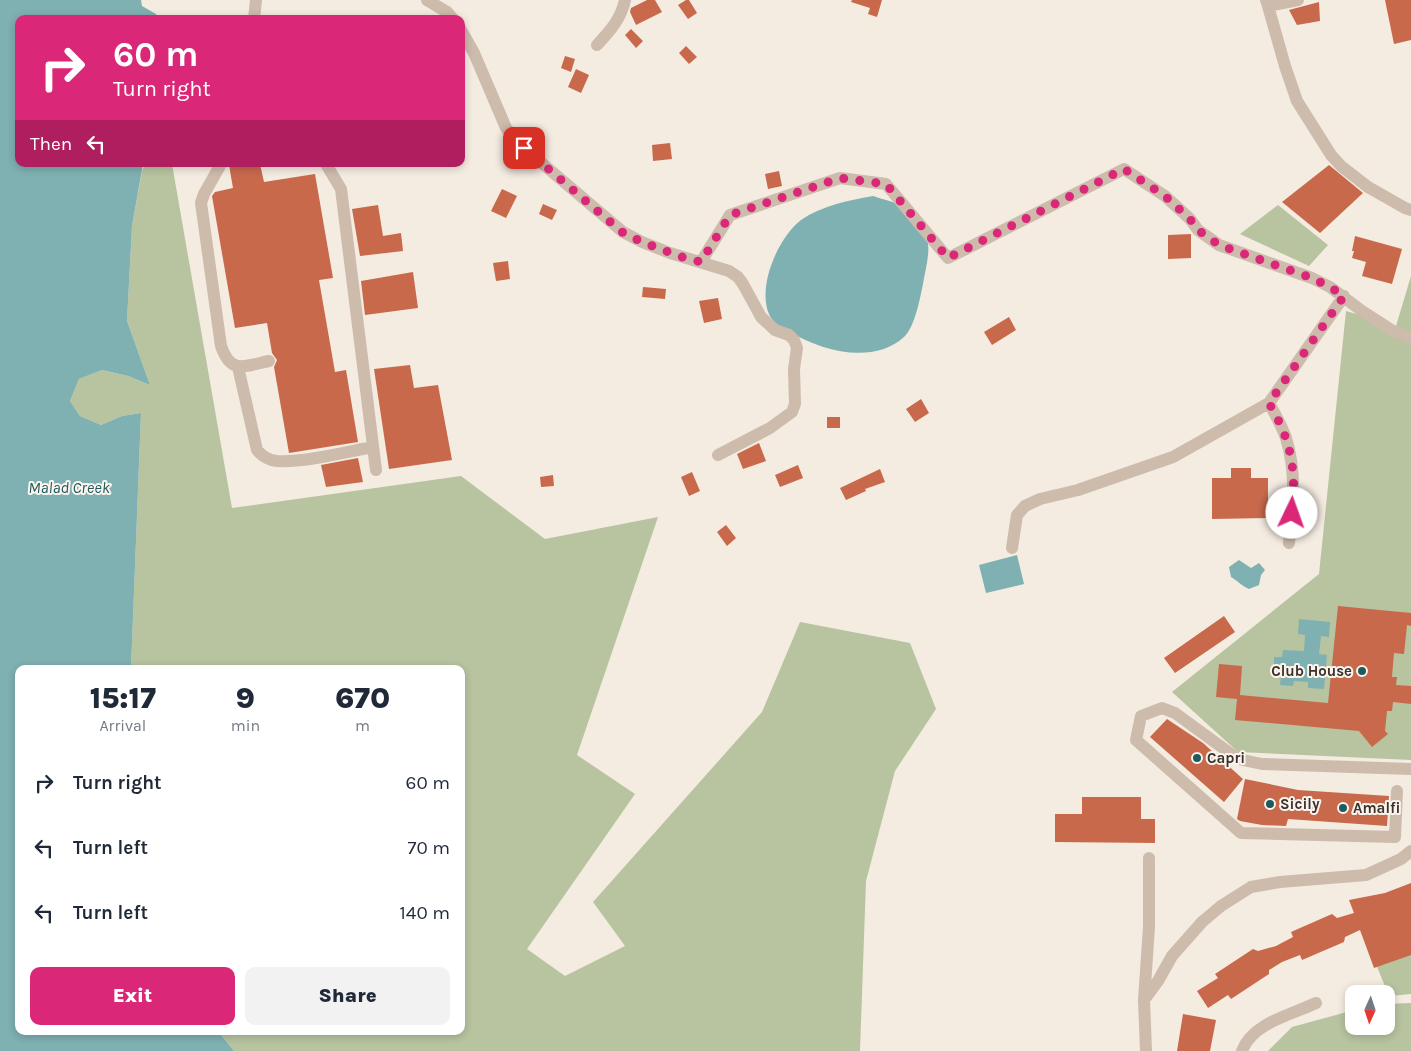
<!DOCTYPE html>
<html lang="en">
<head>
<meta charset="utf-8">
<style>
	body { margin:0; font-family:Karla,sans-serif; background:#f2f2f3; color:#1f2937; height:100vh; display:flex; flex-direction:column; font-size:19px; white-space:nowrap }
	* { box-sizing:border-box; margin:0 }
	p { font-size:16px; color:#747a83 }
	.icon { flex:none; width:28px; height:28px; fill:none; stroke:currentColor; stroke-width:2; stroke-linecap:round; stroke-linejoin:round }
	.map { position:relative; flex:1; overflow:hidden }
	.sheet { position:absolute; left:15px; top:665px; width:450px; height:370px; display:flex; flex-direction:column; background:#fff; border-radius:10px; box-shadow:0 2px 8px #0003 }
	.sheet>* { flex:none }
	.top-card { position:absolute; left:15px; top:15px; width:450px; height:152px; border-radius:10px; box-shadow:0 2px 8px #0003; background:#db2777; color:#fff; overflow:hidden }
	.needle { width:32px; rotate:183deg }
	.buttons { position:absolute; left:1345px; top:985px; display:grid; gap:10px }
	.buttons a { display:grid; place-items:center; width:50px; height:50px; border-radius:10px; background:#fff; box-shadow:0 2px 8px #0003; font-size:25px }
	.pin { position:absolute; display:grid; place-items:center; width:42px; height:42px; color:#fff; margin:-21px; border-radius:10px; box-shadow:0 2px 8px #0006 }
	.me { position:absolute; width:55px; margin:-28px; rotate:3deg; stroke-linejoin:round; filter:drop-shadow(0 0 4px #0008) }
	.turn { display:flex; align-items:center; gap:18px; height:105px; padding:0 15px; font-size:22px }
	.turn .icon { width:65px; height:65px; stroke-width:2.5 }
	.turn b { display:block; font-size:35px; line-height:42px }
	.then { display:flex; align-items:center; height:48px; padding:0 15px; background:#0003; gap:10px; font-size:19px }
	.eta { display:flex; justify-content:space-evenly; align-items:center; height:85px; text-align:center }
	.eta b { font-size:30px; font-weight:800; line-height:35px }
	.cta { display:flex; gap:10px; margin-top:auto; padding:10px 15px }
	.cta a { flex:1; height:58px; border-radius:10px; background:#db2777; color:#fff; font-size:20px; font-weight:800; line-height:58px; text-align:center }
	.cta a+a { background:#f2f2f3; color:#1f2937 }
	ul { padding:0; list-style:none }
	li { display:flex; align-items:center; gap:15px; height:65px; padding:0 15px }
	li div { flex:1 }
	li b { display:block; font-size:19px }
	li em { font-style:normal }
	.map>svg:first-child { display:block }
</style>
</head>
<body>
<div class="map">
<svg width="1411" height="1051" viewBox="0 0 1411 1051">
	<rect width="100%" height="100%" fill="#f4ebe1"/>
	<!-- green -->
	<path fill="#b8c4a0" d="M145 164H172L232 508 461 476 545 539 658 517 577 755 635 794 527 949 565 976 625 946 593 902 762 712 800 622 910 643 936 709 895 771 866 881 860 1051H234L218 1031H461V669H131L141 413 122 416 101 425 80 416 70 401 79 379 102 370 128 376 150 385 127 321 132 226 142 171Z
		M1278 205 1328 245 1309 266 1240 234Z
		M1411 276V760L1238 752 1172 692 1319 574 1346 311 1396 326Z
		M1411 946V994L1389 996 1375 962Z
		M1411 1003V1051H1268L1292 1027 1354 1010V1026H1386V1004Z"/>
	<!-- water -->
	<path fill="#7fb0b2" d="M0 0H141L142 6 156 14 157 19H19V164H143L132 226 127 321 150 385 128 376 102 370 79 379 70 401 80 416 101 425 122 416 141 413 131 669H19V1031H218L234 1051H0Z
		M873 196C881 199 893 201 901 206 906 209 926 234 927 238 931 253 925 270 923 284 920 298 915 327 904 337 873 365 822 351 790 332 786 329 778 326 774 322 752 296 777 238 801 220 823 205 847 201 873 196Z
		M1017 555 1024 584 986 593 979 565Z
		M1239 560 1251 568 1259 563 1265 570 1261 575 1259 585 1249 589C1242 586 1238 581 1231 577L1229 567Z
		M1299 619 1330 622 1329 637 1321 636 1319 654 1327 655 1324 689 1308 688V682L1294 681 1293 686 1280 685 1282 667 1274 666V657H1282L1283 650 1304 651 1305 635 1298 634Z"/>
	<!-- building -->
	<path fill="#c8694b" d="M647 0H655L662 12 636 25 630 12 631 8Z
		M686 0H689L697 13 688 19 678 5Z
		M852 0H882L877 17 868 14 870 8 851 2Z
		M1385 0H1411V40L1394 44Z
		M1319 2 1320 21 1297 25 1289 10Z
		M631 29 643 41 636 48 625 35Z
		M686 46 697 57 689 64 679 53Z
		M565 56 575 59 571 72 561 68Z
		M576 69 589 75 581 93 568 87Z
		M670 143 672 159 653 161 652 145Z
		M239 164H260L264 182 315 174 333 278 319 280 335 372 346 370 358 442 289 453 274 367 277 360 272 353 267 323 235 328 212 196 215 192 233 188 229 165Z
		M1329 165 1363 193 1320 233 1282 202Z
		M779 171 782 186 768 189 765 174Z
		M502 189 517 196 506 218 491 211Z
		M543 204 557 210 552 220 539 214Z
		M378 205 383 236 401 233 403 251 360 256 352 209Z
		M1191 234V258L1168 259V235Z
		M1355 236 1402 249 1392 284 1362 276 1366 262 1352 258 1354 251H1352Z
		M508 261 510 279 496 281 493 263Z
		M413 272 418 308 365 315 361 281Z
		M643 287 666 289 665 299 642 297Z
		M718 298 722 319 704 323 699 301Z
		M1009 317 1016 330 992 345 984 332Z
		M410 365 414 388 438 385 452 460 389 469 374 369Z
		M921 399 929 413 915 422 906 409Z
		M827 417H840V428H827Z
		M759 443 766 461 743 469 737 454Z
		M358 458 363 482 326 487 321 465Z
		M798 465 803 478 780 487 775 475Z
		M1231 468H1251V478H1268V518L1212 519V478H1231Z
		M880 469 885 482 865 489 866 491 846 500 840 488Z
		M692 472 700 491 689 496 681 477Z
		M553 475 554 486 541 487 540 477Z
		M726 525 736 538 727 546 717 532Z
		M1338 606 1411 613V626L1407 625 1404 654 1394 653 1392 677H1397L1396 685 1411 686V704L1393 702 1392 711H1387L1385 731 1388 734 1372 747 1359 731 1235 720 1237 699 1216 697 1219 664 1242 666 1240 695 1328 703Z
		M1224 616 1235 632 1175 673 1164 658Z
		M1167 719 1203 743 1243 779 1224 802 1150 737Z
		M1245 779 1298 790 1389 796 1387 826 1288 819 1286 826 1262 825 1240 821 1237 819Z
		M1082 797H1141V819H1155V843L1055 842V814H1082Z
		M1411 883V955L1374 968 1360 930 1345 937 1344 942 1302 960 1300 955 1282 962 1269 970V974L1231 999 1228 995 1208 1008 1197 991 1218 978 1215 974 1253 949 1258 951 1276 946 1293 937 1291 932 1332 914 1337 918 1354 913 1349 900 1385 893Z
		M1183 1014 1216 1020 1210 1051H1177Z"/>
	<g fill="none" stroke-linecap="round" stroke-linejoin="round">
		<!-- minor -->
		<path stroke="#cdbbac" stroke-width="12" d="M427 0 447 12 453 19
			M1266 0 1268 6 1298 0
			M1268 6 1285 66 1297 101 1331 155 1341 166 1368 187 1405 208 1411 210
			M254 19 256 0
			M461 30 474 53 506 128 524 148 623 232 642 242 670 253 729 271 738 277 743 284 761 317 775 330 789 335 794 340 797 348 794 369 795 404 792 412 770 428 718 455
			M597 45C610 31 621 19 625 0
			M221 164 204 194 201 203 221 346C231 375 244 366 269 361
			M326 164 341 189 376 470
			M701 262 730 215 840 178 886 184 948 258 1124 169 1165 196 1190 219 1198 230 1219 245 1312 278 1330 287 1362 311 1393 331 1411 338
			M238 367 257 450C262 456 268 460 277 461 302 463 346 452 373 447
			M1269 403C1275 414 1282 426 1286 438 1297 473 1293 508 1289 543
			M1012 548 1017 515 1025 506 1040 499 1078 490 1173 457 1269 403 1344 296
			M1397 791 1395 837 1241 833 1136 740 1141 716 1162 708 1175 713 1238 759 1262 764 1411 769
			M1144 1000 1158 981 1172 956 1202 922 1221 906 1251 887 1280 882 1366 875 1401 859 1411 851
			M1146 1051 1144 1000 1149 927V858
			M1242 1051C1252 1023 1291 1015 1316 1003"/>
	</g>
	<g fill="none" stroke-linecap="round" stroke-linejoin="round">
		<!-- route -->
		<path stroke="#db2777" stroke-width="9" stroke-dasharray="0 16.2" d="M524 148 622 232 642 242 682 257 701 262 730 215 840 178 886 184 948 258 1124 169 1165 196 1190 219 1198 230 1219 245 1312 278 1330 287 1344 296 1269 403C1275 414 1282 426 1286 439 1294 462 1295 488 1292 513"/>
	</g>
	<!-- markers -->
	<g fill="#1f5a5e" stroke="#fbf5ee" stroke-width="2">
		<circle cx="1362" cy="671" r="5"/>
		<circle cx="1197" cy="758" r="5"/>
		<circle cx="1270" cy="804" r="5"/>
		<circle cx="1343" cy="808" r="5"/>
	</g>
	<g text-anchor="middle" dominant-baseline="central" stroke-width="4" stroke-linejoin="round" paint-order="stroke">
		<!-- poi labels -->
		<g font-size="15" font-weight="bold" fill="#3b302b" stroke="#fbf5ee" text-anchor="start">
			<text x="1352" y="671" text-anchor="end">Club House</text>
			<text x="1207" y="758">Capri</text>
			<text x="1280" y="804">Sicily</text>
			<text x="1353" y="808">Amalfi</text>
		</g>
		<!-- water labels -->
		<g font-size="16" font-style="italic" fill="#1f5a5e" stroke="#fbf5ee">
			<text x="69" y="487">Malad Creek</text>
		</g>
	</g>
</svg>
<div class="buttons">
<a><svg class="needle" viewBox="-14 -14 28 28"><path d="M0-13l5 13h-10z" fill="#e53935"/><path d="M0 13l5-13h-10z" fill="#747a83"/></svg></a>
</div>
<div class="pin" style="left:524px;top:148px;background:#d93025"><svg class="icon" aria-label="arrive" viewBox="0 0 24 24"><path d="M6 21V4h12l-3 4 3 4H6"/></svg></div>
<svg class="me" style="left:1292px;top:513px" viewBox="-20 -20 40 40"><circle r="19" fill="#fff"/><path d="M0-13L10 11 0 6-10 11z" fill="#db2777"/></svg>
<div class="top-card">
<div class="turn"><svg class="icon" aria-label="right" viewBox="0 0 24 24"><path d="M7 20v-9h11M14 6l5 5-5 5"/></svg><div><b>60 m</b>Turn right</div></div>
<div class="then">Then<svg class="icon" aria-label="left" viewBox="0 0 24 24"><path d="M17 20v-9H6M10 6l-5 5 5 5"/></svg></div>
</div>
<section class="sheet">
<div class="eta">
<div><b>15:17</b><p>Arrival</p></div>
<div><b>9</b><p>min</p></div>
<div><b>670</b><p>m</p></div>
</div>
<ul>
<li><svg class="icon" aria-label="right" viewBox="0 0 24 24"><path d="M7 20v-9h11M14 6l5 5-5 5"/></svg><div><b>Turn right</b></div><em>60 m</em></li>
<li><svg class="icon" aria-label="left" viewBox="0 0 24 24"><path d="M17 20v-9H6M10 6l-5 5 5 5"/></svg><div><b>Turn left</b></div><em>70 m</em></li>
<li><svg class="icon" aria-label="left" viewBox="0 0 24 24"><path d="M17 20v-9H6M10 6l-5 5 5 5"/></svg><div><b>Turn left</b></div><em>140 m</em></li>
</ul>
<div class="cta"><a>Exit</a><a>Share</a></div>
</section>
</div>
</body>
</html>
